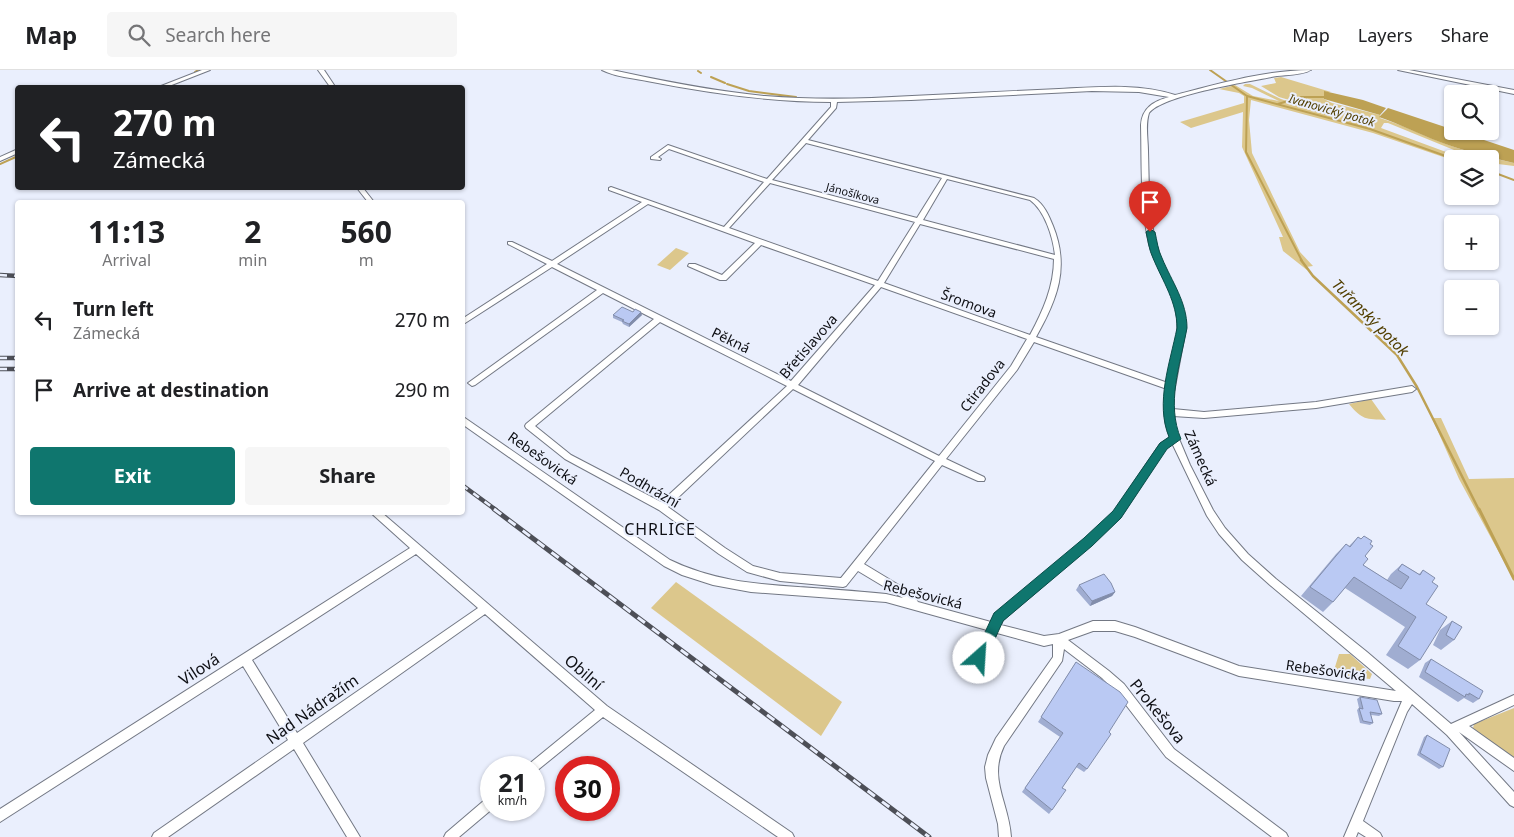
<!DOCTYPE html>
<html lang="en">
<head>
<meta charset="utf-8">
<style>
	body { margin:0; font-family:"Noto Sans",sans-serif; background:#f6f6f6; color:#202124; height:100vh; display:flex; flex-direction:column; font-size:19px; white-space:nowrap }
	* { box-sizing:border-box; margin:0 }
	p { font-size:16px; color:#757577 }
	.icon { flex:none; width:28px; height:28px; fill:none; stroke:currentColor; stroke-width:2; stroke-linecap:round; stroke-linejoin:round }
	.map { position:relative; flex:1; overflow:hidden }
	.drawer { position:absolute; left:15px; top:130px; width:450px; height:315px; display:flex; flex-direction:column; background:#fff; border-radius:5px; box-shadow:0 1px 4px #0004 }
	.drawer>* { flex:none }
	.top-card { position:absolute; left:15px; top:15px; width:450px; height:105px; border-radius:5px; box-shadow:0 1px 4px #0004; background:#202124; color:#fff; overflow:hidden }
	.fabs { position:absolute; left:1444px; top:15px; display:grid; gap:10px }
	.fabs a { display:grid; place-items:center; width:55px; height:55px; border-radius:5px; background:#fff; box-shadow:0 1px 4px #0004; font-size:25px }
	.speed { position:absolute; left:480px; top:686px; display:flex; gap:10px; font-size:25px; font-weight:700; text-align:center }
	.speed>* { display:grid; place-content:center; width:65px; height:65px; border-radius:50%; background:#fff; box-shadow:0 1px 4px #0004; line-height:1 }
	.speed small { font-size:12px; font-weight:400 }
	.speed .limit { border:8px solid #d22; background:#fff; color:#111 }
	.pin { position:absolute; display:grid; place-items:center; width:42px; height:42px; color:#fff; margin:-51px -21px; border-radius:50% 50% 50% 0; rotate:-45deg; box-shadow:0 0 5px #0007 }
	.pin .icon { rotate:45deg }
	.me { position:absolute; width:55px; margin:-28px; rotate:26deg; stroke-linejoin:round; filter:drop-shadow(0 0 4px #0008) }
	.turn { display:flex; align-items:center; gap:18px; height:105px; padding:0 15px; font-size:22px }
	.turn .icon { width:65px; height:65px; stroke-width:2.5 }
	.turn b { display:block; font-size:35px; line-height:42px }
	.eta { display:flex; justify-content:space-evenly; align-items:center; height:85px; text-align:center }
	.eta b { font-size:30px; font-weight:700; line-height:35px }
	.action { display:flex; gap:10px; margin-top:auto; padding:10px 15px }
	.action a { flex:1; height:58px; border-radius:5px; background:#0f766e; color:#fff; font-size:20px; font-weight:700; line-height:58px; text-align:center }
	.action a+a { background:#f6f6f6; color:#202124 }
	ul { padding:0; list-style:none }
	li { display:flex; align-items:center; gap:15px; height:70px; padding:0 15px }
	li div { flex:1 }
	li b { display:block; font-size:19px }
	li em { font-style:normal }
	header { display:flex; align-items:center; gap:30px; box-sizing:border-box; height:70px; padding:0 25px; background:#fff; border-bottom:1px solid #e0e0e0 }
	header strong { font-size:24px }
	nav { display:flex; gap:28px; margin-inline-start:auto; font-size:18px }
	.search { width:350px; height:45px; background:#f6f6f6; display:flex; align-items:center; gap:12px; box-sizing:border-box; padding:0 18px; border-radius:5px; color:#757577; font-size:19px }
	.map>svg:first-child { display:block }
</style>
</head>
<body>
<header>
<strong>Map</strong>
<div class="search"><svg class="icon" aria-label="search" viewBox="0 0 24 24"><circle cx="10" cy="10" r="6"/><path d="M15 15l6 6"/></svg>Search here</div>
<nav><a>Map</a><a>Layers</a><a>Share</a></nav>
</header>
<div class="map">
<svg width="1514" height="767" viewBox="0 0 1514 767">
	<rect width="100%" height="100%" fill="#eaeffd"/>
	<!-- green -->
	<path fill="#dcc78c" d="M1281 7 1331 22H1324V29L1332 33 1380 45V48C1400 54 1418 63 1438 71 1463 81 1488 87 1514 93V96L1490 93V89H1476L1388 53H1384L1381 58 1465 89 1452 90 1373 63 1251 30 1249 50 1252 83 1300 182 1313 196 1306 197 1307 200 1283 181 1279 167H1283L1242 77 1243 42 1191 58 1180 52 1244 33V26L1239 23 1219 19 1235 15 1253 26 1279 31 1252 18 1243 16 1245 14H1250L1281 29 1317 41 1320 39 1279 27 1261 16 1276 13 1274 8Z
		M676 178 689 183 670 200 657 195Z
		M1371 329 1386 350C1366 349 1362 350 1349 334Z
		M1432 348H1441L1469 409 1514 408V510L1459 409Z
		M676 512 842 632 821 666 651 538Z
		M1339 584H1350L1372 604 1370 609 1343 606 1335 597Z
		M1514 638V689L1473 658 1474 654Z"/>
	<!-- water -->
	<path fill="#bda154" d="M1324 21 1363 30 1386 38 1380 45 1324 29Z
		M1388 38 1514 80V93C1489 87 1464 81 1440 72 1419 64 1400 54 1379 47Z"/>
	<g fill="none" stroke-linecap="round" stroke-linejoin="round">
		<!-- stream-far2 -->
		<path stroke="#bda154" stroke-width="2" d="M1210 0 1247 26 1370 59 1454 89
			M698 1 701 3
			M195 2 198 0
			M711 7 725 13
			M727 14 749 21 796 27
			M1247 26 1246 82 1302 191
			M1278 34 1301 27H1326
			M0 94 18 86
			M1490 101 1514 110"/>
		<!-- stream-far1 -->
		<path stroke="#bda154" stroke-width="2.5" d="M1301 190 1313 206 1397 285 1417 317 1479 440"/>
		<!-- stream -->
		<path stroke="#bda154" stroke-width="3" d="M1479 439 1514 509"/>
		<!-- minor casing -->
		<g stroke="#737884" stroke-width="2">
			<path id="minor" d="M202 0H210L164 18H156Z
				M318 0H324L336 18H331Z
				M602 0H612C663 11 713 21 765 26 814 30 863 29 912 26 961 24 1010 21 1059 19 1097 17 1139 13 1175 25 1218 14 1266 0 1311 0 1302 5 1287 5 1277 6 1251 11 1162 25 1149 43 1145 55 1148 69 1148 81 1149 115 1148 151 1159 183 1168 210 1185 228 1186 258L1172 333 1173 339 1204 342 1316 332 1412 316 1416 319 1412 322 1316 338 1204 348 1173 346 1174 357 1190 395 1213 440 1225 458 1248 484 1276 509 1367 582 1451 654 1514 625V635L1469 656 1514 688V701L1459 662 1514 722V737L1510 735 1447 665 1412 634 1407 642 1363 751 1380 763 1382 767H1366L1358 762 1356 767H1344L1402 631H1394L1239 606 1135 567 1115 561H1093L1068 570 1109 601 1124 614 1174 679 1286 763 1288 767H1272L1166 687 1116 622 1102 608 1064 579 1062 591 1004 676C988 709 1009 733 1011 767H999L998 754 986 708 985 697 988 685 996 668 1053 587V574L1044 576 997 563 983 591 979 593 975 591 974 588 987 560 886 532 751 522 713 515 682 505 664 496 462 354V346L670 490C711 510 753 514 798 517 827 519 857 521 886 524L903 528 858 501 846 516 843 517 780 511 747 502 719 484 659 440 565 389 526 358 525 356 526 354 654 249 603 223 475 315 472 316 468 313 597 220 552 197 462 255V249L547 194 508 174V172H512L552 191 642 132 609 120V118L611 117 724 157 764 112 669 79 658 87 661 89 660 90 651 89V87L668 75 767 109 831 37V32C769 32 708 23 647 11 633 8 615 7 602 0ZM1092 21 1139 22 1169 27C1154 31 1142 38 1141 55 1142 94 1140 135 1149 174 1154 193 1165 209 1172 226 1184 255 1173 285 1168 313L1036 267C1057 230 1070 198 1053 156 1049 146 1044 134 1034 128L808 70 836 38 837 32 911 30ZM806 73 942 108 917 148 772 110ZM947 109 1030 130C1045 141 1053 167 1055 185L923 150ZM770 113 915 152 878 211 729 158ZM648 134 755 173 722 205 695 194H689L688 196 720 210H726L761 175 875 215 791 311 557 194ZM920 154 1054 189C1054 216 1043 241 1030 265L884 213ZM881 217 1027 269 1011 296 939 386 798 315ZM660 252 787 316 661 432 571 385 535 356ZM1034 272 1167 319C1163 336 1163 351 1170 367L1160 374 1114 442 1085 469 995 544 991 552 918 532 912 523 864 494 942 395 978 411H984L985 409 984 407 946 389 1017 300ZM793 319 935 391 841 508 780 503 753 496 725 478 668 437ZM1172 373 1207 446 1219 464 1242 490 1270 515 1396 621 1239 596 1135 557 1115 551H1093L1059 564 1044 566 1001 555 1003 550 1091 475 1120 448 1166 378Z
				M1398 0H1409L1514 20V24Z
				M18 79V83L0 91V87Z
				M357 118H363L374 132H368Z
				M370 442H381L607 636 792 763 794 767H778L603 647 534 703V698H527L529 694 595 640 485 544 303 673 360 767H347L294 679 168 767H152L154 763 288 670 243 596 0 752V739L410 478ZM416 484 478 538 297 663 252 590Z
				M491 726V740L459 767H444L446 763 487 728Z"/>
		</g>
		<!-- minor -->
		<use href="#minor" fill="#fff" fill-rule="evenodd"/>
		<!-- rail-far1 casing -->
		<g stroke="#4d4f57" stroke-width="4.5">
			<path id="rail-far1" d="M0 205 18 206
				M0 288H18
				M0 299H18
				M462 415 496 440"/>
		</g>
		<!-- rail casing -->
		<g stroke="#4d4f57" stroke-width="5">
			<path id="rail" d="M494 439 929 767"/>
		</g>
		<!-- rail-far1 -->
		<use href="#rail-far1" stroke="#eaeffd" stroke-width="2.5" stroke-dasharray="7" stroke-linecap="butt"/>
		<!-- rail -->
		<use href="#rail" stroke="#eaeffd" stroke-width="3" stroke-dasharray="9" stroke-linecap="butt"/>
	</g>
	<!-- wall -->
	<path fill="#a0add1" d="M613 245H642L629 257 623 254 622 252 613 248Z
		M1358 467 1370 474 1365 486 1363 495 1387 510 1391 504 1402 494 1419 504 1423 500 1432 512 1426 534 1420 590 1408 599 1386 585 1405 557 1345 518 1333 532 1323 542 1301 526 1336 484 1346 474 1349 476Z
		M1079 515 1115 522 1112 526 1090 536 1076 520Z
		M1452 551 1454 570 1441 580 1433 575 1440 560Z
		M1431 589 1479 629 1473 633 1464 628 1458 632 1419 607 1425 593Z
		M1076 592 1087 699 1084 702 1076 697 1062 718 1052 740 1049 744 1022 722 1060 667 1038 652Z
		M1360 627 1382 644 1379 646 1371 645 1373 653 1370 655 1360 653 1357 640 1359 638 1357 629Z
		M1427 665 1443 697 1439 699 1417 685 1424 667Z"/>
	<!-- shaded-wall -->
	<path fill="#828daa" d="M641 242 642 245 629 257V254Z
		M1115 522 1112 526 1090 536 1092 531Z"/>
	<!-- building -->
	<path fill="#bac9f3" stroke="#828daa" d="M622 237 633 242 635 239 641 242 629 254 622 251 624 250 613 245Z
		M1364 466 1372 471 1370 474 1373 476 1365 486 1368 489 1363 495 1401 519 1409 507 1398 500 1402 494 1420 505 1423 500 1435 508 1432 512 1438 516 1426 534 1447 547 1420 590 1398 576 1416 547 1354 507 1333 532 1310 517 1346 474 1350 477 1358 467 1361 469Z
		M1104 504 1111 513 1115 522 1092 531 1079 515Z
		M1452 551 1462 557 1454 570 1446 565Z
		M1431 589 1483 621 1479 629 1469 623V625L1466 624 1465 627 1425 602Z
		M1076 592 1120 622 1128 632 1109 662 1111 664 1087 699 1079 693 1062 718 1066 720 1052 740 1025 718 1063 663 1041 647Z
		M1360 627 1377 630 1382 644 1370 642 1373 653 1363 651 1359 638 1363 639Z
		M1427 665 1450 679 1443 697 1420 683Z"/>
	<!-- route -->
	<path fill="#0f766e" stroke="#0a4d48" d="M1150 159 1155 162C1157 171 1158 180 1162 188 1172 212 1187 232 1187 258 1180 295 1166 334 1181 369L1167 379 1121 448 1092 476 1003 551 984 593 979 595 975 593 973 588 994 543 1084 468 1113 441 1160 373 1169 367C1155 333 1170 293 1177 258 1177 232 1163 212 1153 188 1149 180 1148 170 1146 162Z"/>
	<g text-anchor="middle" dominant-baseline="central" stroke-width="4" stroke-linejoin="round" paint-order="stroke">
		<!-- far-street labels -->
		<g font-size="11" fill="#0e0f14" stroke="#eaeffd">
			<text transform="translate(853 123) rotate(15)">Jánošíkova</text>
		</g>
		<!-- far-water labels -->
		<g font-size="12" font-style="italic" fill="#523f00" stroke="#eaeffd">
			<text transform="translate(1332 40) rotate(16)">Ivanovický potok</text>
		</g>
		<!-- street labels -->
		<g font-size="14" fill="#0e0f14" stroke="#eaeffd">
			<text transform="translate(969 233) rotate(20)">Šromova</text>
			<text transform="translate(731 270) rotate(26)">Pěkná</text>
			<text transform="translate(808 276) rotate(-49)">Břetislavova</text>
			<text transform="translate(982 315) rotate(-52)">Ctiradova</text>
			<text transform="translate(543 388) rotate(35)">Rebešovická</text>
			<text transform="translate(1201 388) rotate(66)">Zámecká</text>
			<text transform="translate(650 417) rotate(30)">Podhrázní</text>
			<text transform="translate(923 524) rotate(14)">Rebešovická</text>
			<text transform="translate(1326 600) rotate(8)">Rebešovická</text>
		</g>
		<!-- water labels -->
		<g font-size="15" font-style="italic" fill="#523f00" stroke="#eaeffd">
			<text transform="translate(1371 247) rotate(45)">Tuřanský potok</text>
		</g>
		<!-- quarter labels -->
		<g font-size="16" letter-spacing="1" fill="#0e0f14" stroke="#eaeffd">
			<text x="660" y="459">CHRLICE</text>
		</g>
		<!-- near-street labels -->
		<g font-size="16" fill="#0e0f14" stroke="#eaeffd">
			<text transform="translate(199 599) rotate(-33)">Vilová</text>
			<text transform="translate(584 602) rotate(41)">Obilní</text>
			<text transform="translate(312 639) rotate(-35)">Nad Nádražím</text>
			<text transform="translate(1158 641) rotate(51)">Prokešova</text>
		</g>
	</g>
</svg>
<div class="fabs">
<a><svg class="icon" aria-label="search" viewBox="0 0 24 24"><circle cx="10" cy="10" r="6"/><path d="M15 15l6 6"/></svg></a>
<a><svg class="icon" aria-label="layers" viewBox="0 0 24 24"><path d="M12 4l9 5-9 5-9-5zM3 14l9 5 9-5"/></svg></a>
<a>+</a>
<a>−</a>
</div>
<div class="speed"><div>21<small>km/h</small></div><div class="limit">30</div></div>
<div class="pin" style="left:1150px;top:162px;background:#d93025"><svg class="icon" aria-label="arrive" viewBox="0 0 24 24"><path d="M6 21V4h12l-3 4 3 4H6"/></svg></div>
<svg class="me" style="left:979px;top:588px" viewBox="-20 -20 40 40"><circle r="19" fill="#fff"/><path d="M0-13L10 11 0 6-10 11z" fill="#0f766e"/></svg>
<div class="top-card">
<div class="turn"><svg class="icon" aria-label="left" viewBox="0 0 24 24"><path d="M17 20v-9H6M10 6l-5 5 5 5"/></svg><div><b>270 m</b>Zámecká</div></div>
</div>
<section class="drawer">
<div class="eta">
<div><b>11:13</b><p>Arrival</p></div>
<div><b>2</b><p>min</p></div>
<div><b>560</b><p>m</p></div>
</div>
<ul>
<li><svg class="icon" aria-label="left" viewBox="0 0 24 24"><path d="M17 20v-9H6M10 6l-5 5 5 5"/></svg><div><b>Turn left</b><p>Zámecká</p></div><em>270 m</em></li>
<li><svg class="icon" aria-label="arrive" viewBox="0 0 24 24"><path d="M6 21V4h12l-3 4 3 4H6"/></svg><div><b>Arrive at destination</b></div><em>290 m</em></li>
</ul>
<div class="action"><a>Exit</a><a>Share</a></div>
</section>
</div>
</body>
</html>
